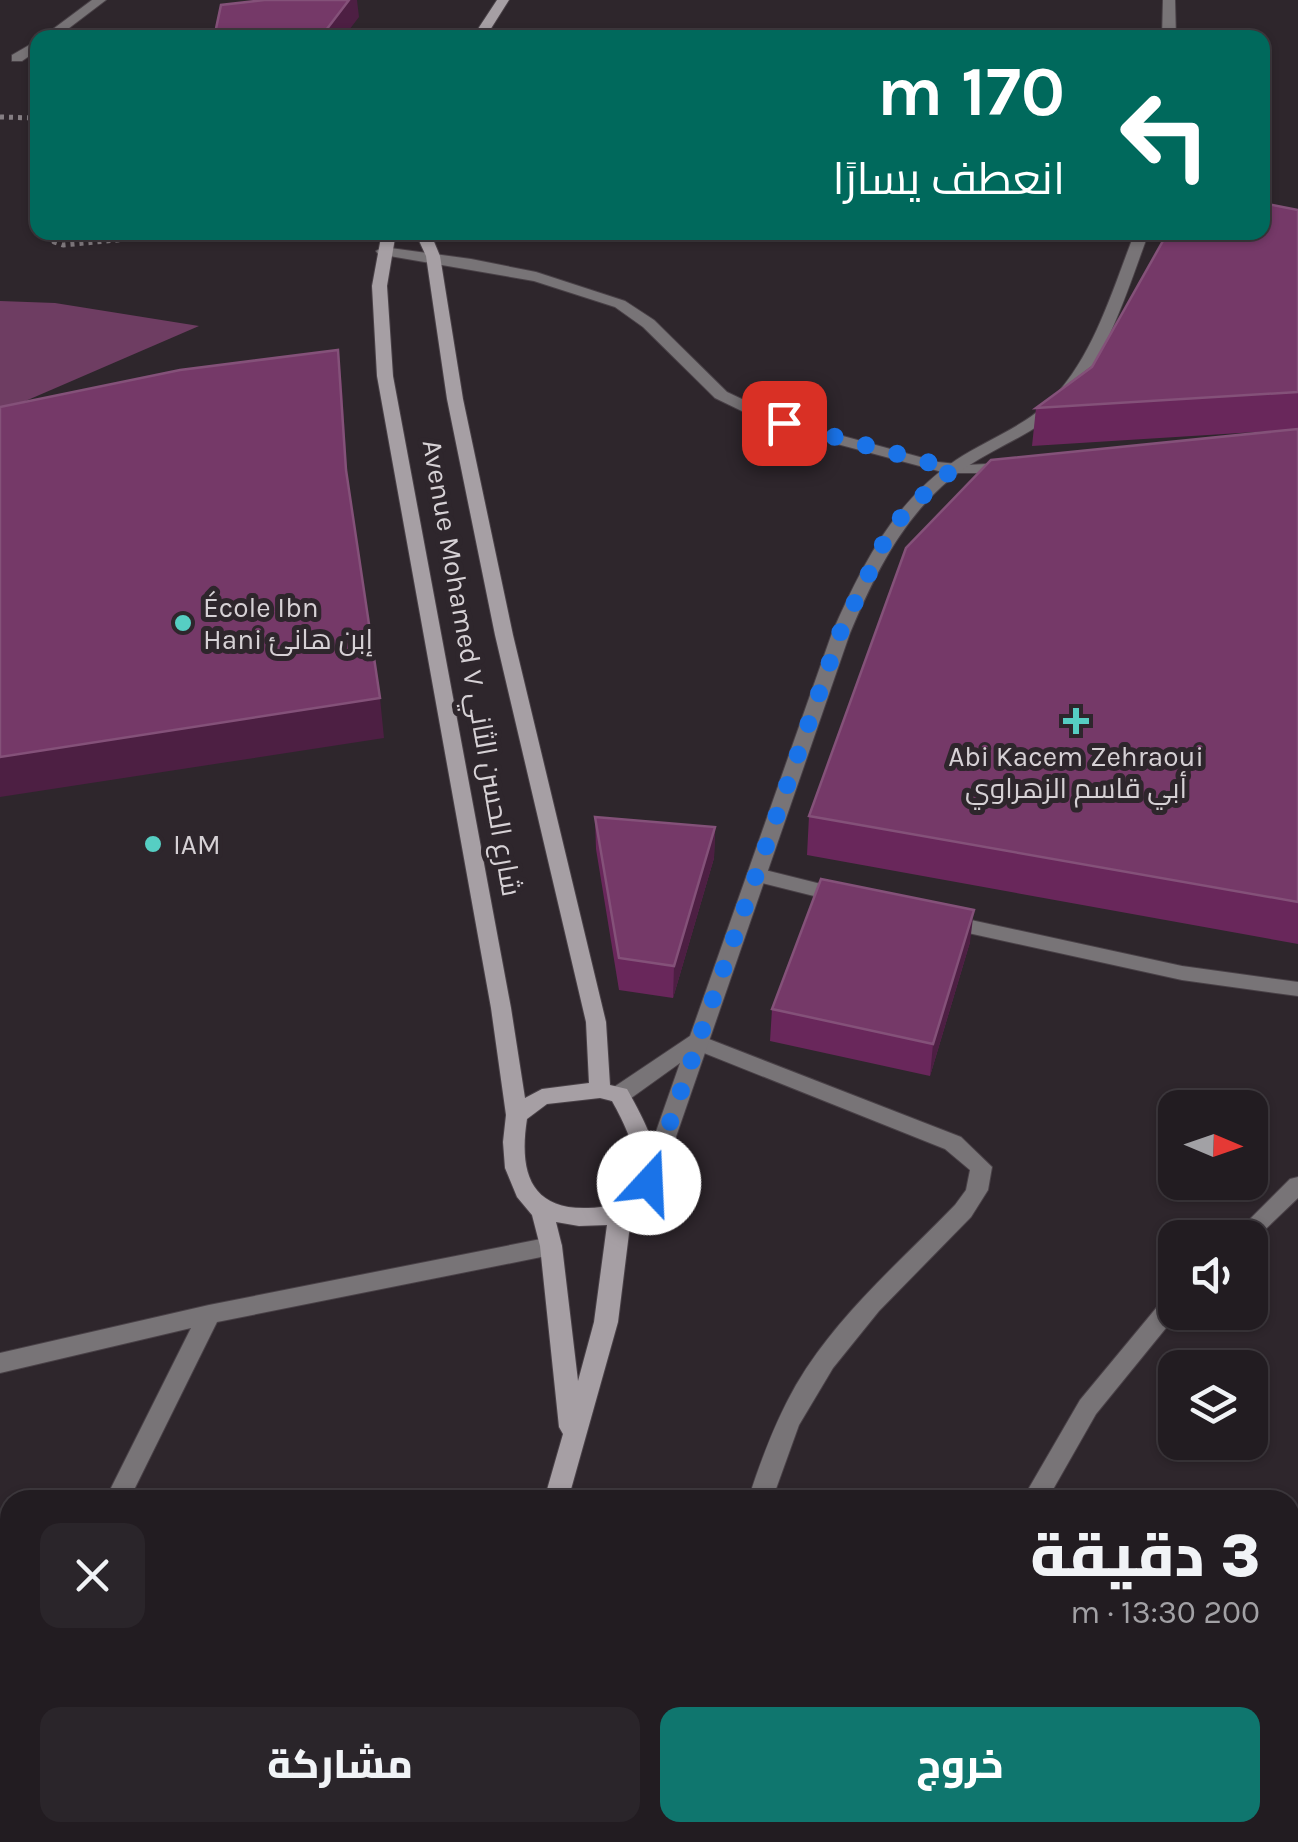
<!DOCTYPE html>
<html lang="ar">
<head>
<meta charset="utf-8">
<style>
	body { margin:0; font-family:Karla,Cairo,sans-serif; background:#2a252a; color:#f1f3f6; direction:rtl; height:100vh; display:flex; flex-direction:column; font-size:38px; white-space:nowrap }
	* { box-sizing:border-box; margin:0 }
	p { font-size:32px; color:#a2a1a5 }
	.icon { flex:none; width:55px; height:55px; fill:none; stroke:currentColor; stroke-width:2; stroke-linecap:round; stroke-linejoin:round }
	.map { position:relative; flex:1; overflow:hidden; direction:ltr }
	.panel { position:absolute; left:0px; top:1490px; width:1300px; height:352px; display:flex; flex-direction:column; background:#221c21; border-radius:30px 30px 0 0; box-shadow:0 2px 8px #0004,0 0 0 2px #3f3a3f; direction:rtl }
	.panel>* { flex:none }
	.top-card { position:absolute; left:30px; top:30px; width:1240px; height:210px; border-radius:20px; box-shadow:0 2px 8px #0004,0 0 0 2px #3f3a3f; direction:rtl; background:#00695c; color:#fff; overflow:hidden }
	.needle { width:65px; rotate:92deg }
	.buttons { position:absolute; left:1158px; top:1090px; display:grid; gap:20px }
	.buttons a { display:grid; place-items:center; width:110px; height:110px; border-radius:20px; background:#221c21; box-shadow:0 2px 8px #0004,0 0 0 2px #3f3a3f; font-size:50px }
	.pin { position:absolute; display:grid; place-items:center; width:85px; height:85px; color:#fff; margin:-42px; border-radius:20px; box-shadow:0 5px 15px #0006 }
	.me { position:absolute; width:110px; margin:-55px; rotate:20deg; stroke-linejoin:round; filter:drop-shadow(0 0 8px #0008) }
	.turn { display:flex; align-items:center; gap:35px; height:210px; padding:0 40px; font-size:45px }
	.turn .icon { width:130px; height:130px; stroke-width:2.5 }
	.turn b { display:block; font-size:70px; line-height:85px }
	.round { display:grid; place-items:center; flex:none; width:105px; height:105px; border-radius:20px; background:#2a252a }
	.headline { display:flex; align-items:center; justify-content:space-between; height:170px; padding:0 40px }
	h1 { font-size:60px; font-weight:800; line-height:75px }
	.button { display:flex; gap:20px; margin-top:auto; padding:20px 40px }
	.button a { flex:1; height:115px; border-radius:20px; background:#0f766e; color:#fff; font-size:40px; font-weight:800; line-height:115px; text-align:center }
	.button a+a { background:#2a252a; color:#f1f3f6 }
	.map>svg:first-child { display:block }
</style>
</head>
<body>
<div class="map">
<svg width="1298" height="1842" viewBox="0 0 1298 1842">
	<rect width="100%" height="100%" fill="#2e262c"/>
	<!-- green -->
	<path fill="#6e3d62" d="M0 301 55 303 199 326 0 412Z"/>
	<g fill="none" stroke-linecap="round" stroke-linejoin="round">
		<!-- minor casing -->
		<g stroke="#494147" stroke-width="2">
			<path id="minor" d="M92 0H106L56 38H41Z
				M38 40V50L22 61H12V55Z
				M383 247 471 259 536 272 625 301 654 320 727 392 788 421 938 462 966 465 1006 463 1014 468 1006 473H946L777 428 715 398 643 327 615 307 534 281 378 254 376 251Z
				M757 868 849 891 852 896 842 903 750 880 747 875Z
				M948 915 1182 966 1298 982V996L1182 980 941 927 938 922 941 917Z
				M696 1034 961 1137 992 1167 988 1190 971 1217 879 1311 833 1368 799 1425 772 1500H748C761 1460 775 1422 796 1385 837 1315 900 1262 955 1205L966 1190 970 1170 945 1149 689 1047 686 1042 689 1037Z
				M1298 1177V1198L1250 1244V1238H1231L1290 1179Z
				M551 1237 559 1240 562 1246 559 1252 551 1255 217 1322 129 1500H105L191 1328 0 1373V1353L209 1305Z
				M1175 1292V1312H1179L1096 1414 1047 1500H1022L1080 1400 1167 1295Z
				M653 1832H681L679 1842H651Z"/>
		</g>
		<!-- tertiary casing -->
		<g stroke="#494147" stroke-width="2">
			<path id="tertiary" d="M1163 0H1175L1176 38H1162Z
				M1135 232H1149C1127 291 1108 357 1065 404 1038 432 1000 445 968 466 908 506 877 569 850 633L660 1183 657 1189H641L638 1183 680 1063 627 1101H611L608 1095 611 1089 690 1036 832 633C861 567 894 501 956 460 988 439 1026 426 1053 398 1095 353 1113 288 1135 232Z"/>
		</g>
		<!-- secondary casing -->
		<g stroke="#494147" stroke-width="2">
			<path id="secondary" d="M497 0H509L485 38H472Z
				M382 232H396L387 286 393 376 511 1008 525 1098 542 1089 589 1083 586 1022 495 635 447 399 426 256 415 232H430L440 256 463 399 513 635 606 1022 610 1085 627 1089C647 1125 685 1192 631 1217L618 1322 568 1500H544L563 1434 559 1427 540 1246 532 1215 517 1197 505 1168 503 1142 506 1115 491 1008 377 376 372 286ZM600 1098 612 1101C636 1144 662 1206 588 1208 529 1210 519 1170 527 1119L547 1104ZM556 1222 579 1226 607 1225 594 1322 578 1381 562 1246Z
				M447 1832H474L472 1842H444Z"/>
		</g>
		<!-- path -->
		<path stroke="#857e83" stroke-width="5" stroke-dasharray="4 5" stroke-linecap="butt" d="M0 117 35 118 38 122
			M54 232V242L63 245 203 232"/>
		<!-- minor -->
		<use href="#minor" fill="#787477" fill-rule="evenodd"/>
		<!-- tertiary -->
		<use href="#tertiary" fill="#787477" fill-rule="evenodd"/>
		<!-- secondary -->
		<use href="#secondary" fill="#a69fa4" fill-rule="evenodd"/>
	</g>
	<!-- wall -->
	<path fill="#69275b" d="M1298 210V944L807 855 809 816 1290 430 1032 446 1036 408Z
		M595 817 715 827 714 858 673 998 619 990 596 849Z
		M970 942 930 1076 770 1041 772 1009Z
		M215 1832H387L384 1842H230Z"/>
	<!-- shaded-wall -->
	<path fill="#4d1f43" d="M349 0H357L359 17 343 38H320Z
		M338 350 342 387 349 508 346 470Z
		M380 698 384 738 0 797V757Z
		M715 827 714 858 673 998 674 966Z
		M974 910 970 942 930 1076 933 1044Z
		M370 1832H387L384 1842H367Z"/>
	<!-- building -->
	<path fill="#753968" stroke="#845179" stroke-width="2.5" d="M264 0H349L320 38H214L221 5Z
		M1262 203 1298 210V392L1036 408 1092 367 1168 232H1262Z
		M338 350 346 470 380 698 0 757V407L180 370Z
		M1298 429V902L809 816 906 548 991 460Z
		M595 817 715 827 674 966 619 958Z
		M821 879 974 910 933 1044 772 1009Z
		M264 1832H370L367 1842H279Z"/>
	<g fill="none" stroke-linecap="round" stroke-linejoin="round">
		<!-- route -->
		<path stroke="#1a73e8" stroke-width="18" stroke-dasharray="0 32.4" d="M649 1183 840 633 889 532 910 507 953 469 784 423"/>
	</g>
	<!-- markers -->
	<g fill="#56cec3" stroke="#2e262c" stroke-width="4">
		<circle cx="183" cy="623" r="10"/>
		<path d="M1071 706h10v10h10v10h-10v10h-10v-10h-10v-10h10z"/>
		<circle cx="153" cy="844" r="10"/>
	</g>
	<g text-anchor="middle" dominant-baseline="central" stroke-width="10" stroke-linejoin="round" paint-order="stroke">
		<!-- poi labels -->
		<g font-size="28" fill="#d6d1d5" stroke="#2e262c" text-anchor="start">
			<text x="203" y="607">École Ibn<tspan x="203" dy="32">Hani إبن هانئ</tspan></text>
			<text x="1076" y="756" text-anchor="middle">Abi Kacem Zehraoui<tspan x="1076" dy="32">أبي قاسم الزهراوي</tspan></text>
			<text x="173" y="844">IAM</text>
		</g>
		<!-- street labels -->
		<g font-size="28" fill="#d6d1d5" stroke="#2e262c">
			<text transform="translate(472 668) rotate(80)">Avenue Mohamed V شارع الحسن الثاني</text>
		</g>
	</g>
</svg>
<div class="buttons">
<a><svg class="needle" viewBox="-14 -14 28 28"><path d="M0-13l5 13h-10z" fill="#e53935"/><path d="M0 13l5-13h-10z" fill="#a2a1a5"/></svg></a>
<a><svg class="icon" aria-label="sound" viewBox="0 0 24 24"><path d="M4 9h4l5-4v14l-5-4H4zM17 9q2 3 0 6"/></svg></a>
<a><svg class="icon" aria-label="layers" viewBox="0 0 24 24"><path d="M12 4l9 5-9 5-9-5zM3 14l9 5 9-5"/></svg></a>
</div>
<div class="pin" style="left:784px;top:423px;background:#d93025"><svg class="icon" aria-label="arrive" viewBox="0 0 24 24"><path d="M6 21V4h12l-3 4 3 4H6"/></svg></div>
<svg class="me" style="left:649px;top:1183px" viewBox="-20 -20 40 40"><circle r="19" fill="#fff"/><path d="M0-13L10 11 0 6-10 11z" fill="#1a73e8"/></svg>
<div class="top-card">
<div class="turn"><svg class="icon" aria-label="left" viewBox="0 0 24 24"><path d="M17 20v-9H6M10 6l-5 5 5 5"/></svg><div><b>170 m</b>انعطف يسارًا</div></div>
</div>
<section class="panel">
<div class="headline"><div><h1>3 دقيقة</h1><p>200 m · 13:30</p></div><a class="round"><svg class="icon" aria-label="close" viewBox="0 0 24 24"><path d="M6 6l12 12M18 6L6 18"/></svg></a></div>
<div class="button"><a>خروج</a><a>مشاركة</a></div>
</section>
</div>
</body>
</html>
